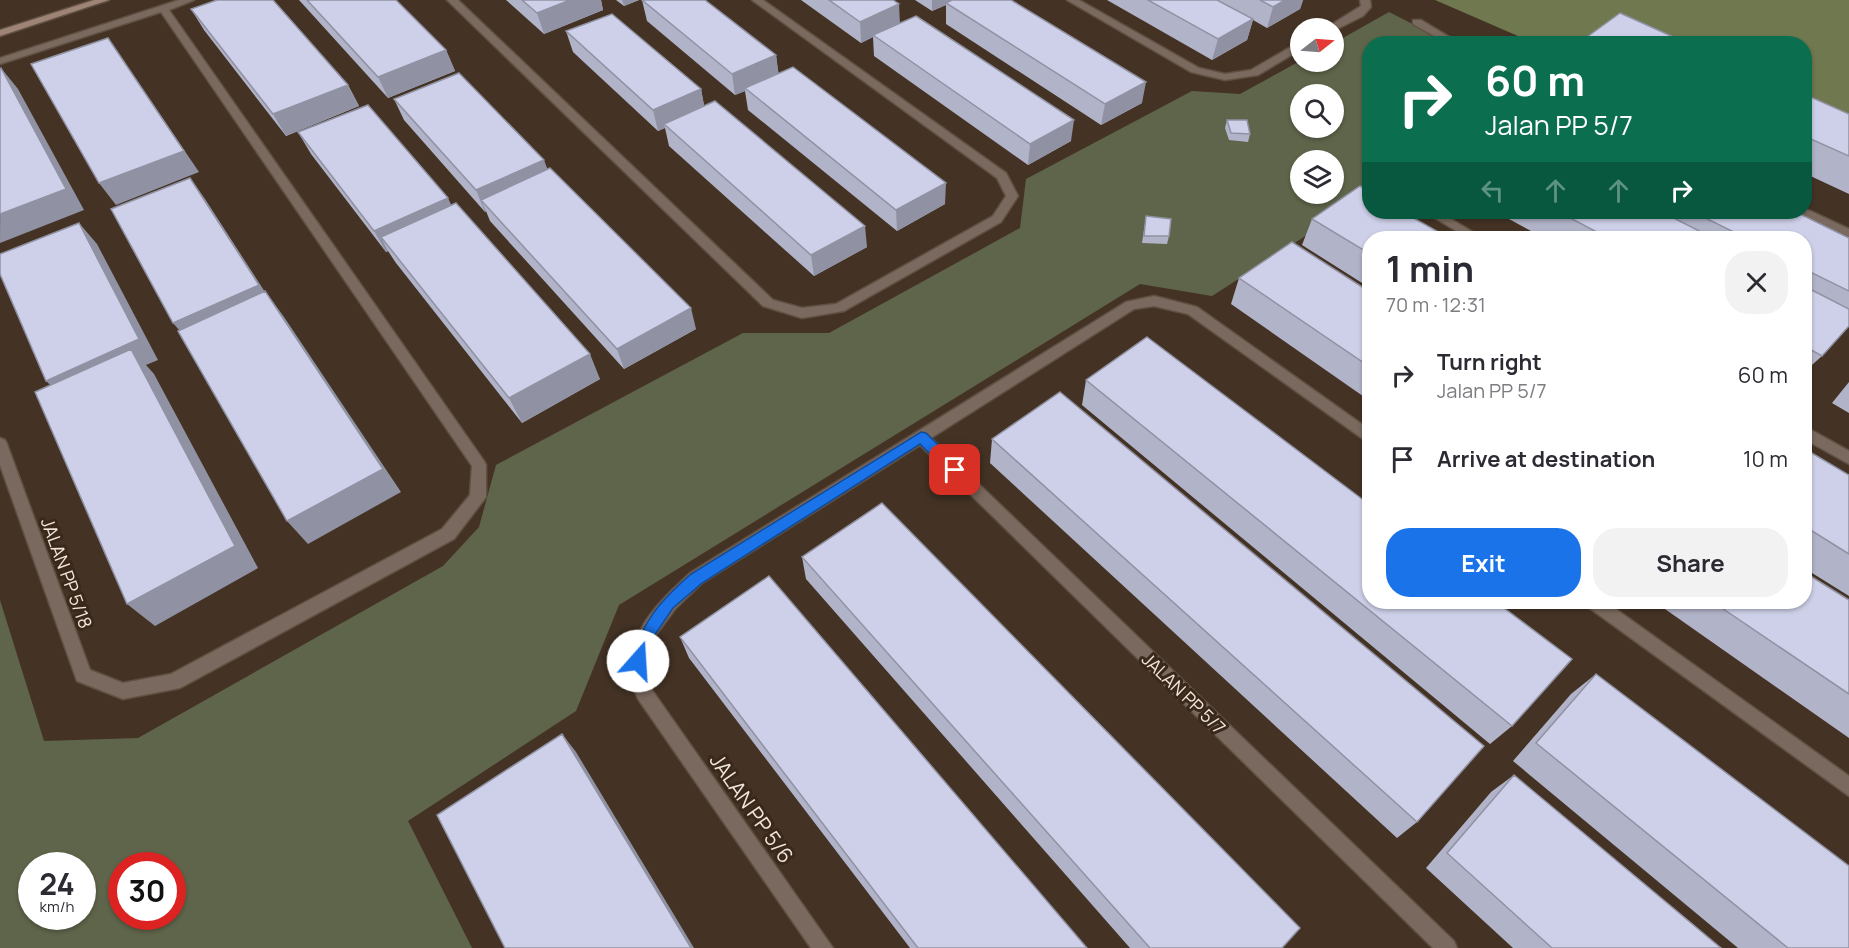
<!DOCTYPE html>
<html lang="en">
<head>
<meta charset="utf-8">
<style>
	body { margin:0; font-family:Manrope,sans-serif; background:#f2f2f3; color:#2b2b33; height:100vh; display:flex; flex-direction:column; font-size:22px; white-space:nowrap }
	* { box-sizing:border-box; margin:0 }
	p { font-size:20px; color:#7c7c81 }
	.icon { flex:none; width:33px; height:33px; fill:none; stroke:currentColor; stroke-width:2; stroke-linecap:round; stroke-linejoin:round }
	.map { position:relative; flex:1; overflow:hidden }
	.side { position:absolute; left:1362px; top:231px; width:450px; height:378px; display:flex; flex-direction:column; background:#fff; border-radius:24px; box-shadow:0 2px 4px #0004 }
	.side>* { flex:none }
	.banner { position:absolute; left:1362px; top:36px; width:450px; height:183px; border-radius:24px; box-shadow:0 2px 4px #0004; background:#0b6e4f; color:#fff; overflow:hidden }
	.needle { width:39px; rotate:73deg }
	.fabs { position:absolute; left:1290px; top:18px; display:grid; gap:12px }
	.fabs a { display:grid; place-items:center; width:54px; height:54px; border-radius:50%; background:#fff; box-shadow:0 2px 4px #0004; font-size:30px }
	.speed { position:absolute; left:18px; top:852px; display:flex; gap:12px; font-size:30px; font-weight:700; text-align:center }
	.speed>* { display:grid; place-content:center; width:78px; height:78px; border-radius:50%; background:#fff; box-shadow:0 2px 4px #0004; line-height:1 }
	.speed small { font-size:15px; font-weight:400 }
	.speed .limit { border:9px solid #d22; background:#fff; color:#111 }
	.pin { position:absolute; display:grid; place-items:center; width:51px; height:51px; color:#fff; margin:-26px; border-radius:12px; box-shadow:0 3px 9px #0006 }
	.me { position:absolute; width:66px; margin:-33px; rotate:19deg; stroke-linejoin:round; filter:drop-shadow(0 0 4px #0008) }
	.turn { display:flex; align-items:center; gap:21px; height:126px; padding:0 24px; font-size:27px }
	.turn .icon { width:78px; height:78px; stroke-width:2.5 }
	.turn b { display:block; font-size:42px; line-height:51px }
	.lanes { display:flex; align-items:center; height:57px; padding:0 24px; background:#0003; justify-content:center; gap:30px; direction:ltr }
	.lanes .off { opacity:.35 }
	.round { display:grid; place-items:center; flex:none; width:63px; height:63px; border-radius:24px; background:#f2f2f3 }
	.overview { display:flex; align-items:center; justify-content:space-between; height:102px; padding:0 24px }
	h1 { font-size:36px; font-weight:700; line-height:45px }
	.action { display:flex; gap:12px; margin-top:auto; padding:12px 24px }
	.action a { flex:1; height:69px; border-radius:24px; background:#1a73e8; color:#fff; font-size:24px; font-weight:700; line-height:69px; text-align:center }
	.action a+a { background:#f2f2f3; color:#2b2b33 }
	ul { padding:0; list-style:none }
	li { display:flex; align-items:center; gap:18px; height:84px; padding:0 24px }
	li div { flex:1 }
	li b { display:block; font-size:22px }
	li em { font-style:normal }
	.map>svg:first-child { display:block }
</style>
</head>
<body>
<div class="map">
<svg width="1849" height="948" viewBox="0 0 1849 948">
	<rect width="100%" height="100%" fill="#443325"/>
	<!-- green -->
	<path fill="#5f654a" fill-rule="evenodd" d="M1389 12 1450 43 1370 44 1366 197 1212 296 1140 284 619 605 576 711 408 821 472 948H0V600L44 741 138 738 443 566 479 527 496 465 743 333H829L1020 228 1026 179 1192 91 1240 94 1300 61 1334 62V43ZM1300 94H1334V128H1300ZM1300 160H1334V194H1300ZM32 866H82V916H32ZM122 866H172V916H122Z"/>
	<!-- forest -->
	<path fill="#6f784f" d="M1435 0H1849V115L1805 96 1804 44 1686 43 1625 17 1575 43H1534Z"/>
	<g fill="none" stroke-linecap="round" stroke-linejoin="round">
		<!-- lane casing -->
		<g stroke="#605042" stroke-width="3">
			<path id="lane" d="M1413 20H1421L1461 44H1448L1413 24Z"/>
		</g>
		<!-- street casing -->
		<g stroke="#605042" stroke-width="3">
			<path id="street" d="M179 0H194L169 10 484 461 486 465V497L454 539 180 688 123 699 77 681 0 465V438L5 440 7 444 90 670 123 683 171 674 442 529 470 495 472 466 161 12 0 64V58Z
				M447 0H458L773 300 802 308 836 304 993 216 1006 196 997 178 752 0H763L1006 173 1018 196 1001 222 844 311 802 318 763 306Z
				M1067 0H1079L1199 68 1225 74 1251 70 1296 44 1300 43V50L1258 75 1225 80 1191 72Z
				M1360 0H1370L1371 7 1363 16 1335 30 1326 28 1361 6Z
				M1804 208 1849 229V238L1800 215 1798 212H1804Z
				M1425 212H1439L1483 238H1468Z
				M1154 296 1197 307 1370 430V444L1188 314 1154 306 1134 309 931 438 1454 941 1457 948H1433L920 445 702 583 675 609 652 640 646 665 652 690 833 948H811L638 699C614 645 653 607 690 573L1126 302Z
				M1804 426 1849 451V464L1804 439Z
				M1586 602H1606L1849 776V796L1588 607Z"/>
		</g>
		<!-- secondary casing -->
		<g stroke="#605042" stroke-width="3">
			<path id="secondary" d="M94 0H109L0 36V30Z"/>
		</g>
		<!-- lane -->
		<use href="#lane" fill="#7a695e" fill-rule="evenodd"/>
		<!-- street -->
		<use href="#street" fill="#7a695e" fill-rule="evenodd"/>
		<!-- secondary -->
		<use href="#secondary" fill="#9e8474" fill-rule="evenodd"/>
	</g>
	<!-- wall -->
	<path fill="#b1b3c8" d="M299 0H396L446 50 455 71 388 98Z
		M506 0H601L603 10 544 34Z
		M616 0H639L624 6Z
		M642 0 776 55 778 73 945 204 897 231 748 110 745 91 735 95 647 21Z
		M801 0H893L900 23 1071 141 1028 165 874 56 873 37 861 43Z
		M915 0H1011L1142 103 1101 125 946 24V5L932 11Z
		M1107 0H1303L1300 9 1267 28 1253 20 1247 40 1212 60Z
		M191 9 348 85 359 106 286 136 204 30Z
		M566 31 701 89 704 106 867 247 814 276 669 146 665 128 658 131 573 52Z
		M1587 37 1689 44H1583Z
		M1804 94 1849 114V194L1804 173Z
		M394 99 548 169 696 329 624 369 490 221 486 211 485 212 404 120Z
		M1227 120 1250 134 1248 142 1229 140 1225 128Z
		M298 132 451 205 600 379 522 423 396 263 388 251 386 252 311 154Z
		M1496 212H1796L1849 238V326L1822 356 1804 372V238H1544Z
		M1146 216 1169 236 1167 244 1142 243Z
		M1312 219 1370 238V288L1302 245Z
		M1239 278 1370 292V401L1231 304Z
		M1086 380 1512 726 1490 744 1082 405Z
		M1849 382V413L1832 403Z
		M992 439 1417 822 1397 838 990 463Z
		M1804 449 1849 475V596L1804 568Z
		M802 557 1282 948H1130L806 579Z
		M1849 600V738L1655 602H1804Z
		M680 637 1087 948H910L689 658Z
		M1596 674 1849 948H1738L1513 761 1571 694Z
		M1514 775 1721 948H1513L1426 868 1491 792Z"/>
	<!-- shaded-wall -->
	<path fill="#9092a3" d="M570 0H601L603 10 544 34 537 13Z
		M622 0H639L624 6Z
		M932 0H957L946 3V5L932 11Z
		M1285 0H1303L1300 9 1267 28 1273 7Z
		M899 4 900 25 873 35V37L861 43 860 22Z
		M1253 19 1247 40 1212 60 1218 39Z
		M108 38 199 172 116 205 99 183Z
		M446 50 455 71 388 98 378 77Z
		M776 55 779 76 745 88V91L735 95 732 74Z
		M1 68 18 89 84 210 0 243Z
		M1146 82 1142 103 1101 125 1105 104Z
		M348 85 359 106 286 136 273 114Z
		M701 89 705 110 664 124 665 128 658 131 653 110Z
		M1074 120 1071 141 1028 165 1030 144Z
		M544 160 552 181 481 200 486 211 485 212 476 190Z
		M190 178 205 199 274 306 191 344 173 323Z
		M946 183 945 204 897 231 896 210Z
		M448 198 458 219 381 237 388 251 386 252 374 231Z
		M79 223 97 244 158 360 146 365 154 374 258 568 155 626 127 604 67 401 46 381Z
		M865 226 867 247 814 276 811 255Z
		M265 291 284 317 401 492 308 544 287 521Z
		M691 308 696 329 624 369 617 349Z
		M590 354 600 379 522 423 509 398Z
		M562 734 576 752 694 948H691Z"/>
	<!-- building -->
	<path fill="#ced0e9" stroke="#9092a3" stroke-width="1.5" d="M217 0H273L348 85 273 114 191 9Z
		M307 0H396L446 50 378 77Z
		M522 0H570L537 13Z
		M642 0H705L776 55 732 74Z
		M829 0H893L899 4 860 22Z
		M952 0H1011L1146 82 1105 104 946 3Z
		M1148 0H1217L1253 19 1218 39Z
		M1260 0H1285L1273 7Z
		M1620 13 1689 44H1602L1587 37Z
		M612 14 701 89 653 110 566 31Z
		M916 16 1074 120 1030 144 873 35Z
		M108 38 184 151 99 183 31 64Z
		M793 67 946 183 896 210 745 88Z
		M1 68 66 189 0 214V69Z
		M459 73 544 160 476 190 394 99Z
		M1804 94 1849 114V156L1804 136Z
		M715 101 865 226 811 255 664 124Z
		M368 105 448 198 374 231 298 132Z
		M1227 120H1247L1250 134 1231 133Z
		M550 168 691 308 617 349 481 200Z
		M190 178 259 285 173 323 111 209Z
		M1360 186 1370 192V212H1403L1449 238H1370V254L1312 219Z
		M456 203 590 354 509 398 381 237Z
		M1559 212H1662L1713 238H1608Z
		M1693 212H1796L1849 238V291L1804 269V238H1746Z
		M1146 216 1171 219 1169 236H1144Z
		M79 223 139 339 46 381 0 274V254Z
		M1292 242 1370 292V367L1239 278Z
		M1804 286 1849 309V326L1822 356 1804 346Z
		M265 291 383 469 287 521 178 331Z
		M1147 337 1370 505V602H1496L1572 659 1512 726 1086 380Z
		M131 349 235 546 127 604 35 392Z
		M1060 392 1484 746 1417 822 992 439Z
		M1805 449 1849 475V554L1804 526Z
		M882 503 1300 928 1282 948H1150L802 557Z
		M1804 572 1849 600V694L1713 602H1804Z
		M769 576 1087 948H918L680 637Z
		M1596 674 1849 866V948H1788L1536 743Z
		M562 734 691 948H505L437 815Z
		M1514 775 1721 948H1552L1447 853Z"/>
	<!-- route -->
	<path fill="#1a73e8" stroke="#114b97" stroke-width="1.5" d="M921 432 926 433 960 466 962 470 960 474H950L920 444 702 583 673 608 654 636 643 666 638 668 632 666 630 661C645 619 658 603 691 574Z"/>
	<g text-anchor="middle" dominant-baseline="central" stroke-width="6" stroke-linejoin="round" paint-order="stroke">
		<!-- street labels -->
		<g font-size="18" fill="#f1e6dd" stroke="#3a291b">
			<text transform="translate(67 573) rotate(70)">JALAN PP 5/18</text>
			<text transform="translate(1184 693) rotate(44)">JALAN PP 5/7</text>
		</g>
		<!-- near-street labels -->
		<g font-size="21" fill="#f1e6dd" stroke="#3a291b">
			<text transform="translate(752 808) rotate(55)">JALAN PP 5/6</text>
		</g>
	</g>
</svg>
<div class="fabs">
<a><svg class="needle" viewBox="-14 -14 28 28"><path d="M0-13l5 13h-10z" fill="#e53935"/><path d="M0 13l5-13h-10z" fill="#7c7c81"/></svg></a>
<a><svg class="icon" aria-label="search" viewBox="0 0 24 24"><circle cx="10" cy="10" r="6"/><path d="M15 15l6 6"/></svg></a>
<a><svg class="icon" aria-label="layers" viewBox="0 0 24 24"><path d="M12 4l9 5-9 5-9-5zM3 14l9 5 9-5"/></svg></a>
</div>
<div class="speed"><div>24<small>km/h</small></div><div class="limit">30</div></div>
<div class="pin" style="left:955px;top:470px;background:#d93025"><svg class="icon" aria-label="arrive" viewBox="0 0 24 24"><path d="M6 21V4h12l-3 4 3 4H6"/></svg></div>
<svg class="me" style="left:638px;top:661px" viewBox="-20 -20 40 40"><circle r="19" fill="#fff"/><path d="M0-13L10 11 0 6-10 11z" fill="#1a73e8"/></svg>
<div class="banner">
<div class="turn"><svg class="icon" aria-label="right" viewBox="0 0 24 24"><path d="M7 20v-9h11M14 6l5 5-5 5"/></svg><div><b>60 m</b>Jalan PP 5/7</div></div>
<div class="lanes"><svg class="icon off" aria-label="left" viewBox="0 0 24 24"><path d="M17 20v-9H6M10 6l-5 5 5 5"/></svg><svg class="icon off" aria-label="ahead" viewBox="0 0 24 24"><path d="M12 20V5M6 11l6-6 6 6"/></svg><svg class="icon off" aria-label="ahead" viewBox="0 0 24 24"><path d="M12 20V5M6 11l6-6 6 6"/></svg><svg class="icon" aria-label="right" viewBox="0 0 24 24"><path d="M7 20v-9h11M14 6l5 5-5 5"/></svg></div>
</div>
<section class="side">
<div class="overview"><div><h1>1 min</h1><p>70 m · 12:31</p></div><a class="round"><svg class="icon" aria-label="close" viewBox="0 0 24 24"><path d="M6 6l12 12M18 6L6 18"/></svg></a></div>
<ul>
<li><svg class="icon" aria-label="right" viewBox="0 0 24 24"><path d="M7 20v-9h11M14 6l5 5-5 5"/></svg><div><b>Turn right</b><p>Jalan PP 5/7</p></div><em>60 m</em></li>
<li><svg class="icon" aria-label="arrive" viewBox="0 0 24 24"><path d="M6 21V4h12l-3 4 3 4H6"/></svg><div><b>Arrive at destination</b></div><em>10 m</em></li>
</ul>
<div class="action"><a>Exit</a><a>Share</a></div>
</section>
</div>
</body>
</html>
